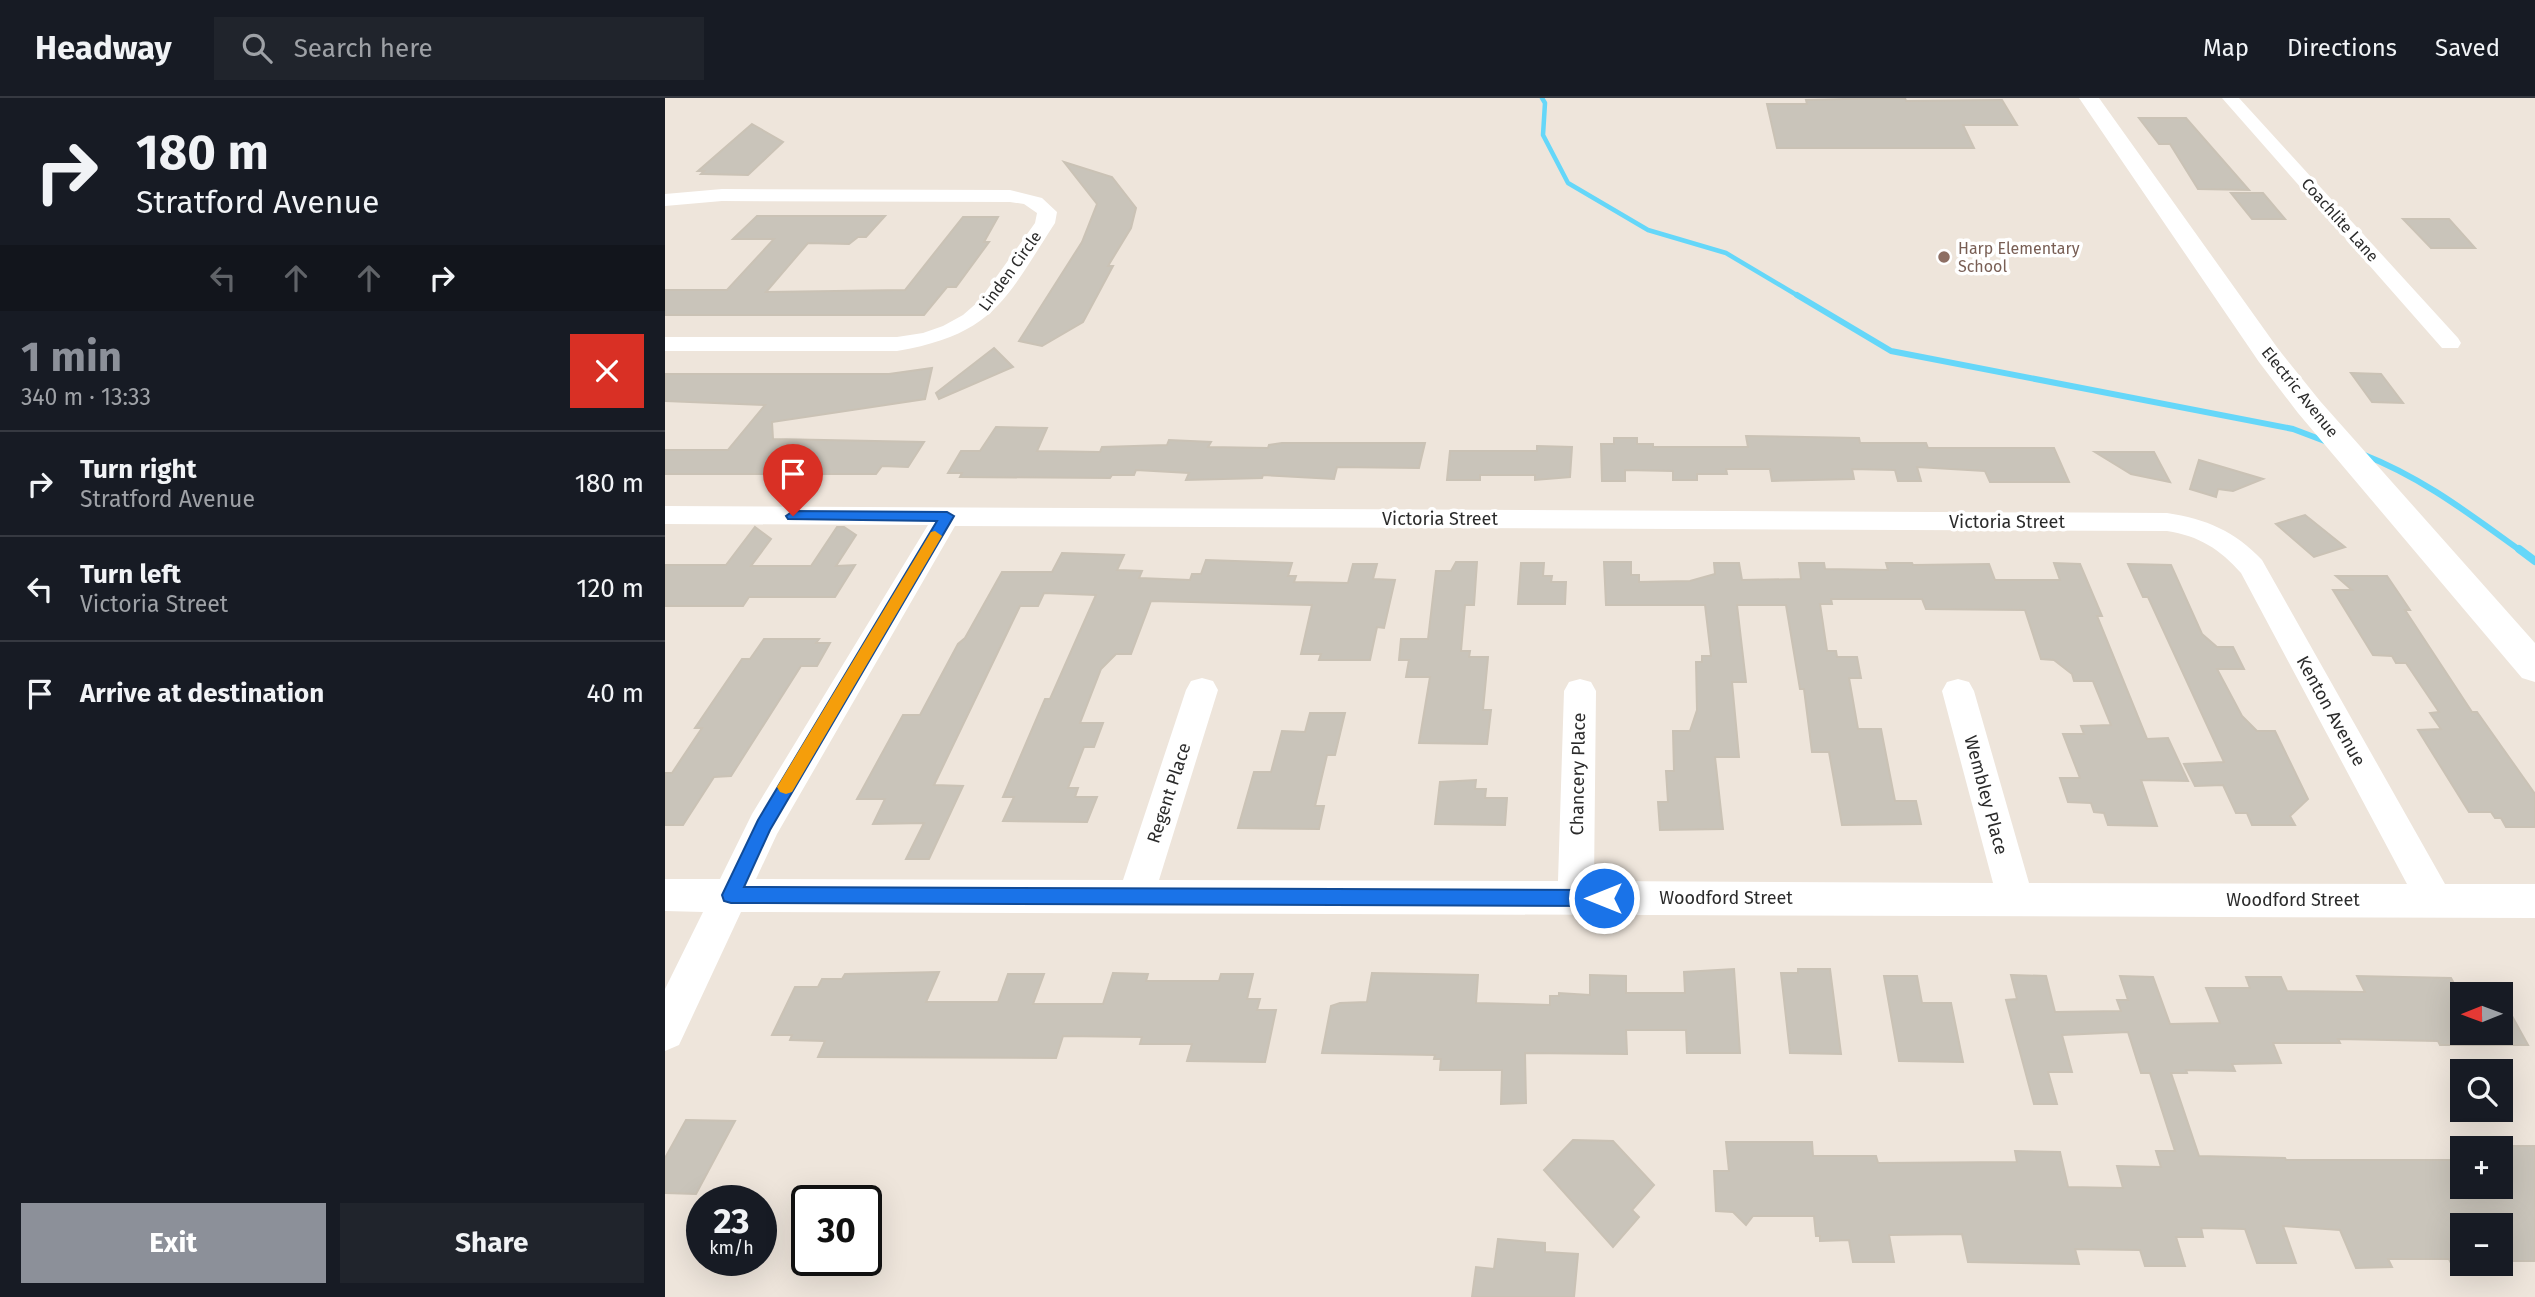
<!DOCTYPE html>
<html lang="en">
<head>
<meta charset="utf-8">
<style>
	body { margin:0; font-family:"Fira Sans",sans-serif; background:#20242c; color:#f1f3f6; height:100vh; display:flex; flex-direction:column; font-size:26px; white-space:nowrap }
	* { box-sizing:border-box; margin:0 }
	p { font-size:23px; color:#9ea1a6 }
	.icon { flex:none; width:38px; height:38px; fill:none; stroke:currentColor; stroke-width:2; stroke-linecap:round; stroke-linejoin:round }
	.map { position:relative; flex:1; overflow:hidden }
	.details { display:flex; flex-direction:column; background:#171b24; width:665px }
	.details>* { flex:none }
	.top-card { background:#171b24; color:#f1f3f6; overflow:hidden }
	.needle { width:46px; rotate:269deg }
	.controls { position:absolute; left:1785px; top:884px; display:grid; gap:14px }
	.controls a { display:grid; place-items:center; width:63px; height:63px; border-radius:0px; background:#171b24; box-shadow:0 7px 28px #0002; font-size:35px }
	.speed { position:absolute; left:21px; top:1087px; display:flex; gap:14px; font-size:35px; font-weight:700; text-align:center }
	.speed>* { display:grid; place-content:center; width:91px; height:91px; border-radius:50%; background:#171b24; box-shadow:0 7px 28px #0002; line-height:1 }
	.speed small { font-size:18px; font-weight:400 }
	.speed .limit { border:4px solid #111; border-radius:10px; background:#fff; color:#111 }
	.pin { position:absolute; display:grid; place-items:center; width:60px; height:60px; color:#fff; margin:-72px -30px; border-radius:50% 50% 50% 0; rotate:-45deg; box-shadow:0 0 7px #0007 }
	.pin .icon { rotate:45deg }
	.me { position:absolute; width:77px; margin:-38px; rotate:270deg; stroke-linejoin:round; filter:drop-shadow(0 0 5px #0008) }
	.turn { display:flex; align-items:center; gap:24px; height:147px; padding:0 21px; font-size:32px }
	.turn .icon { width:91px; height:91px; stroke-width:2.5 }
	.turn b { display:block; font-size:49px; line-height:60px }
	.lanes { display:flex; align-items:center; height:66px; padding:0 21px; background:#0003; justify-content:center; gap:35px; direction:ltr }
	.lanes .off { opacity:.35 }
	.round { display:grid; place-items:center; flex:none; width:74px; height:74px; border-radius:0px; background:#20242c }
	.head { display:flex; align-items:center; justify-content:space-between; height:119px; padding:0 21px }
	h1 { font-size:42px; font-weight:700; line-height:52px; color:#8c9099 }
	.button { display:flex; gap:14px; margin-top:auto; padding:14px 21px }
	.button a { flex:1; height:80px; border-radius:0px; background:#8c9099; color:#fff; font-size:28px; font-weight:700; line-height:80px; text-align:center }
	.button a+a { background:#20242c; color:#f1f3f6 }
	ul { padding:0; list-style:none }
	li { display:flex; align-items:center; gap:21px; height:105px; padding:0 21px; border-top:2px solid #363941 }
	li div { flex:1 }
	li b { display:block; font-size:26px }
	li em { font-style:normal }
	header { display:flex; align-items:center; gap:42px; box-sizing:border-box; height:98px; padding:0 35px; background:#171b24; border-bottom:2px solid #363941 }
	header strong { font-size:33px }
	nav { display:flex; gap:38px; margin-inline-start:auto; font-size:24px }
	.search { width:490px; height:63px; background:#20242c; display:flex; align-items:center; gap:18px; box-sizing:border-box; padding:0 24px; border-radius:0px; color:#9ea1a6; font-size:26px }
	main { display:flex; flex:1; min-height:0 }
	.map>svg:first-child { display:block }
</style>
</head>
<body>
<header>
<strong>Headway</strong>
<div class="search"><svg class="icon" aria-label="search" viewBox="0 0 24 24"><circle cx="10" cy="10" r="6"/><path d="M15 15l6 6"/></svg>Search here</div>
<nav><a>Map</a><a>Directions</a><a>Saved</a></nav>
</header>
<main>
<section class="details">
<div class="top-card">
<div class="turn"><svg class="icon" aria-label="right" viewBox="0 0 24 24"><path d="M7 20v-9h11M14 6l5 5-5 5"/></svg><div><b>180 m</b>Stratford Avenue</div></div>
<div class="lanes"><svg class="icon off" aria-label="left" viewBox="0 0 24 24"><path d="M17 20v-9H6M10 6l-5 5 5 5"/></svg><svg class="icon off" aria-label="ahead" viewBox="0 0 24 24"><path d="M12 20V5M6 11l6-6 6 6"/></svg><svg class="icon off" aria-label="ahead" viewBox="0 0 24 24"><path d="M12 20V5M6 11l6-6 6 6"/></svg><svg class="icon" aria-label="right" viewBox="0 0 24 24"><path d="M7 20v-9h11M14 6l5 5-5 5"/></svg></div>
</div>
<div class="head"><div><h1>1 min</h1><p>340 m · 13:33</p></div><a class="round" style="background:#d93025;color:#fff"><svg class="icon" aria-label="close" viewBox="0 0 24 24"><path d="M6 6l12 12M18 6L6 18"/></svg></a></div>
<ul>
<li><svg class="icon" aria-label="right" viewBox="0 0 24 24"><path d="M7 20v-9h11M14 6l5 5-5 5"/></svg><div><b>Turn right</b><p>Stratford Avenue</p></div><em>180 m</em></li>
<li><svg class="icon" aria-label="left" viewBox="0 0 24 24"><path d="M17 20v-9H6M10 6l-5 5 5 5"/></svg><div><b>Turn left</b><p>Victoria Street</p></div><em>120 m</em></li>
<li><svg class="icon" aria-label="arrive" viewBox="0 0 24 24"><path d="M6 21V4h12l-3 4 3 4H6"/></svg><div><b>Arrive at destination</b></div><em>40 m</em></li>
</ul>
<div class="button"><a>Exit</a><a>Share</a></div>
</section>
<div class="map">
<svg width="1870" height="1199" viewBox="0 0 1870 1199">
	<rect width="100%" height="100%" fill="#eee5db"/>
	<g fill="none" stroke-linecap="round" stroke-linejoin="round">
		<!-- stream-far2 -->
		<path stroke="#65d7f9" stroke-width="4.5" d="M877 0 880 5 878 37 903 85 983 132 1061 155 1135 199"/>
		<!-- stream-far1 -->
		<path stroke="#65d7f9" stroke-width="6" d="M1132 197 1226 253 1628 331 1665 345
			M1697 356C1758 380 1803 415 1856 453"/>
		<!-- stream -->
		<path stroke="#65d7f9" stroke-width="8" d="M1854 451 1870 463"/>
	</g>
	<!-- building -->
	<path fill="#c9c4ba" stroke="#cac2b5" stroke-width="2" d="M1216 0H1240L1241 3 1337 2 1352 27H1298L1309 50H1112L1102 6H1142L1141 2Z
		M1474 20H1521L1584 92 1533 91 1505 46H1494Z
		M87 26 118 44 83 77 39 76H36L39 73H33Z
		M399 64 447 79 471 110 466 130 443 168H448L418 224 377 248 354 243 417 144 432 106Z
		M1566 95H1598L1620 121H1587Z
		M92 118H220L201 139H193L184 146 143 145 101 194 240 192 298 119H333L319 144H324L291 189H282L259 217H0V192H62L109 141H68Z
		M1738 121H1784L1810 150H1766Z
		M329 250 348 269 274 301 271 295Z
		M267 270 260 301 107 324 108 341 259 344 243 369 217 368 211 376H0V352H63L100 307 0 303V276H224Z
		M1686 275 1716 276 1738 305 1707 304Z
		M331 329 382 330 372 353 435 354 437 349 502 347 504 342 546 344 543 349 603 350 604 347 617 345H760L754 370 672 369 669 381 598 377 597 380 521 382 524 375 471 372 469 377H447L445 380 295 379 297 375H283L296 353H315Z
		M1081 338 1194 340 1195 345H1261L1263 350H1389L1404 384H1325L1320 373 1252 369 1256 383H1233L1230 372 1187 371 1189 381 1107 383 1105 371H1061L1062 376H1032V382H1008V373L960 372V383H937L936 346H949V340H972V346H988V349H1083Z
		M872 348 907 349 905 379 870 382V377H815V382H782L785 353H872Z
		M1430 354H1489L1505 384 1466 376Z
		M1534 362 1598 381 1568 393 1553 391 1551 399 1525 391Z
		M1640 417 1680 449 1649 459 1611 426Z
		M90 429 106 441 86 468H146L172 429H179L191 437 171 468 190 467 170 499H84L78 508H0V467H61Z
		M397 455 459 457 452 472 477 473 474 480 525 482 527 476H536L541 462 627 465 623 478H631L629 484 683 485 688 466H712L708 481 730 482 719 530 712 529 705 562H654L656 556H636L647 507 486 503 466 556H451L436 571 415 625H438L429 649H419L403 690H413L410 699H432L422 724 338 723 349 699H338L380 601H385L431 497 379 495 373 508H355L269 687 298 688 264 761H241L259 725 208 726 220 701H192L238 617H255L293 546 300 540 337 474H387Z
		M791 464H812L809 507H800L796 553H805L804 559H823L818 612H826L822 646 754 645 765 579H741L744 562H734L736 541H763L771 473H786Z
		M939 464H966V477H974V484L1025 483 1050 476 1049 465H1074L1077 482 1136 481 1134 465H1159L1160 471 1223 472 1221 465H1247L1248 467 1324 466 1330 482H1395L1389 465 1415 466 1437 518H1432L1482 641 1503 640 1523 683 1476 682 1492 728 1443 727 1439 715 1429 714 1426 705 1403 704 1395 680H1415L1398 636H1419L1416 628 1446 627 1428 583H1409L1407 576 1389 562 1376 561 1360 512 1261 511 1257 501H1166L1167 506H1155L1162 553H1171L1172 559H1192L1196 580H1184L1193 631H1216L1230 703H1251L1256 726 1177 727 1164 654H1147L1139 591H1135L1121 507H1072L1081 584H1067L1074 659H1050L1058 731 995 732 993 704H1003L1001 673H1009L1008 633H1025L1032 612 1031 564H1037V558H1046L1040 507H941Z
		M856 465H879L878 478H887L886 484H901L900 506H853Z
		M1463 466 1506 467 1537 536 1552 549H1568L1579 571H1552L1577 618 1592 633H1610L1643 701 1625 718 1630 727H1587L1582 715H1571L1558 687 1530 688 1519 666 1559 664 1483 499H1478Z
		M1671 478H1722L1745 512H1740L1807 614H1812L1870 696V729H1841L1836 720H1830L1826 714H1804L1753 632 1776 631 1765 615 1774 614 1741 565H1731L1727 558 1708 557 1668 492H1687Z
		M99 541H154L151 545H165L152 568H136L66 678 49 679 18 727H0V675H7L37 630H30L77 561H85Z
		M645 615H680L670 657H662L650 708H659L654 731 573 730 589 674H606L617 633 640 634Z
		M811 682 810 691H821L820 700H842L840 727 770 726 775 684Z
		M1069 871 1075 955H1022L1021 932H961L962 956 860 955 861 1005 836 1006 837 972H775L776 961H769L770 957 657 955 666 908 675 905 702 904 707 875 813 877 811 905 885 907V898H894V895L925 897V877L961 878V895H1020L1019 874Z
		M1133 871H1165L1176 956 1125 955 1116 875H1133Z
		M274 874 261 904H333L343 876H379L368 906H438L448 875 483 876 481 883H554L556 876H588L582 901H595L592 912H611L600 964 522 963 527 946H475L477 939 398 938 391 960 153 959 160 943 125 942 127 937H107L130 889H153L157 881H177L180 876Z
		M1346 877 1381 878 1390 914 1456 913 1452 902H1463L1455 878 1488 879 1505 926 1555 925 1541 890H1585L1581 879H1616L1622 893 1700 894 1692 878 1786 880 1792 891H1832L1835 896H1797V934H1836V898L1863 947H1775L1773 943 1673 941 1675 945H1608L1616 965 1567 966 1570 973 1521 972 1522 975H1506L1534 1058 1620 1060 1621 1062H1797V1088H1836V1050L1823 1048H1870V1163H1836V1127H1797V1166H1824L1826 1169H1788L1784 1161H1723L1727 1169 1691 1170 1675 1132 1618 1128 1631 1165H1592L1580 1131 1536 1130 1538 1139H1511L1520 1168H1480L1475 1152 1410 1151 1414 1166 1303 1164 1297 1136 1224 1137 1229 1164H1188L1184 1142 1155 1143V1138H1151L1149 1118H1088L1081 1127 1068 1114 1051 1113 1049 1073H1064L1061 1044H1147L1148 1058H1211L1213 1065 1352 1064 1350 1053 1395 1054 1403 1089 1458 1090 1452 1068 1496 1069 1491 1053H1510L1485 975H1476L1463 934 1397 937 1407 974H1383L1392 1006H1369L1341 902 1352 901Z
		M1219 878H1252L1257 905H1286L1298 964 1234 963Z
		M21 1022 70 1023 31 1096 0 1095V1060Z
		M908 1042 948 1043 989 1087 967 1112 974 1119 948 1149 879 1072Z
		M833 1141 880 1145V1154L913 1156 909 1199H807L811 1169 829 1171Z"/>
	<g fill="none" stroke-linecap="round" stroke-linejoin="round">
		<!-- minor -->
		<path fill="#fff" fill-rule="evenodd" d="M1557 0H1574L1793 240 1796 245 1793 250H1777Z
			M57 91 345 92 377 100 392 114 390 125C340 202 329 236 232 253H0V239H232L258 235 278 228 298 217 314 203 370 125 372 115 359 106 345 104 57 103 0 108V96Z
			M0 408 1502 415C1541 421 1570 433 1597 462L1780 786H1870V820L76 814 14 947 0 953V891L38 814 0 813V781H55L87 716 263 427 0 426ZM290 428 1502 433C1534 438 1555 451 1576 475L1742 786 1364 785 1309 593 1304 584 1293 581 1282 584 1277 593 1328 785 929 783 931 593 926 584 915 581 904 584 899 593 893 783 494 782 553 592 548 583 537 580 526 583 521 592 458 782 91 781 112 736Z"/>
		<!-- tertiary -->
		<path fill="#fff" fill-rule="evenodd" d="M1414 0H1434L1614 252 1655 303 1870 545V584L1857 580 1633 315 1594 264Z"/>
	</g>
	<!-- route -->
	<path fill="#1a73e8" stroke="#114b97" stroke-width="2" d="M128 413 282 414 289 418 105 732 79 789 939 792 945 794 948 800 945 806 939 808 66 805 59 803 57 797 93 722 272 423 123 421 121 418Z"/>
	<!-- slow -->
	<path fill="#f59e0b" d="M270 433 277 438 127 694 121 696 115 694 112 689 115 684 266 434Z"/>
	<!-- markers -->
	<circle fill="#8d6e63" stroke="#fff" stroke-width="2.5" cx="1279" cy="159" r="7"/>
	<g text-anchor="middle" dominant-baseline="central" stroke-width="7" stroke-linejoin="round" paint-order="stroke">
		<!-- far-street labels -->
		<g font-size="16" fill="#2b2b2b" stroke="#fff">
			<text transform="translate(1675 122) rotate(48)">Coachlite Lane</text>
			<text transform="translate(345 173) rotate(-54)">Linden Circle</text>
			<text transform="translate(1635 294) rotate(51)">Electric Avenue</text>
		</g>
		<!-- far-education labels -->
		<g font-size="16" fill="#785e54" stroke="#fff" text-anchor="start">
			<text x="1293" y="150">Harp Elementary<tspan x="1293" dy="18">School</tspan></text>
		</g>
		<!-- street labels -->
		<g font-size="18" fill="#2b2b2b" stroke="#fff">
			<text x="775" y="421">Victoria Street</text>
			<text x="1342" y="424">Victoria Street</text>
			<text transform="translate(1666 613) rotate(61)">Kenton Avenue</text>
			<text transform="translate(913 676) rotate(-89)">Chancery Place</text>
			<text transform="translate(504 695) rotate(-72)">Regent Place</text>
			<text transform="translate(1321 697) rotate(75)">Wembley Place</text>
			<text x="1061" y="800">Woodford Street</text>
			<text x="1628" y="802">Woodford Street</text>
		</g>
	</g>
</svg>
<div class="controls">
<a><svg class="needle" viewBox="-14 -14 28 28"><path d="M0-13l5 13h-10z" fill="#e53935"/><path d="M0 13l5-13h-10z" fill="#9ea1a6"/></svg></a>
<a><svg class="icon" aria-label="search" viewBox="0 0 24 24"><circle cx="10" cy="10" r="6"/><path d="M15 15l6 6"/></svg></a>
<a>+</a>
<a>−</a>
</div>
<div class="speed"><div>23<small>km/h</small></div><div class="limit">30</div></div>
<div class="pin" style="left:128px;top:418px;background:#d93025"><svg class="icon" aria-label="arrive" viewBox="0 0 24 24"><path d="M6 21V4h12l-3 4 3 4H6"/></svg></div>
<svg class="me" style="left:939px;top:800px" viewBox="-20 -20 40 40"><circle r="17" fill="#1a73e8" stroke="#fff" stroke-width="3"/><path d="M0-11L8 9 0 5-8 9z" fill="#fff"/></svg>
</div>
</main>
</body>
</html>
